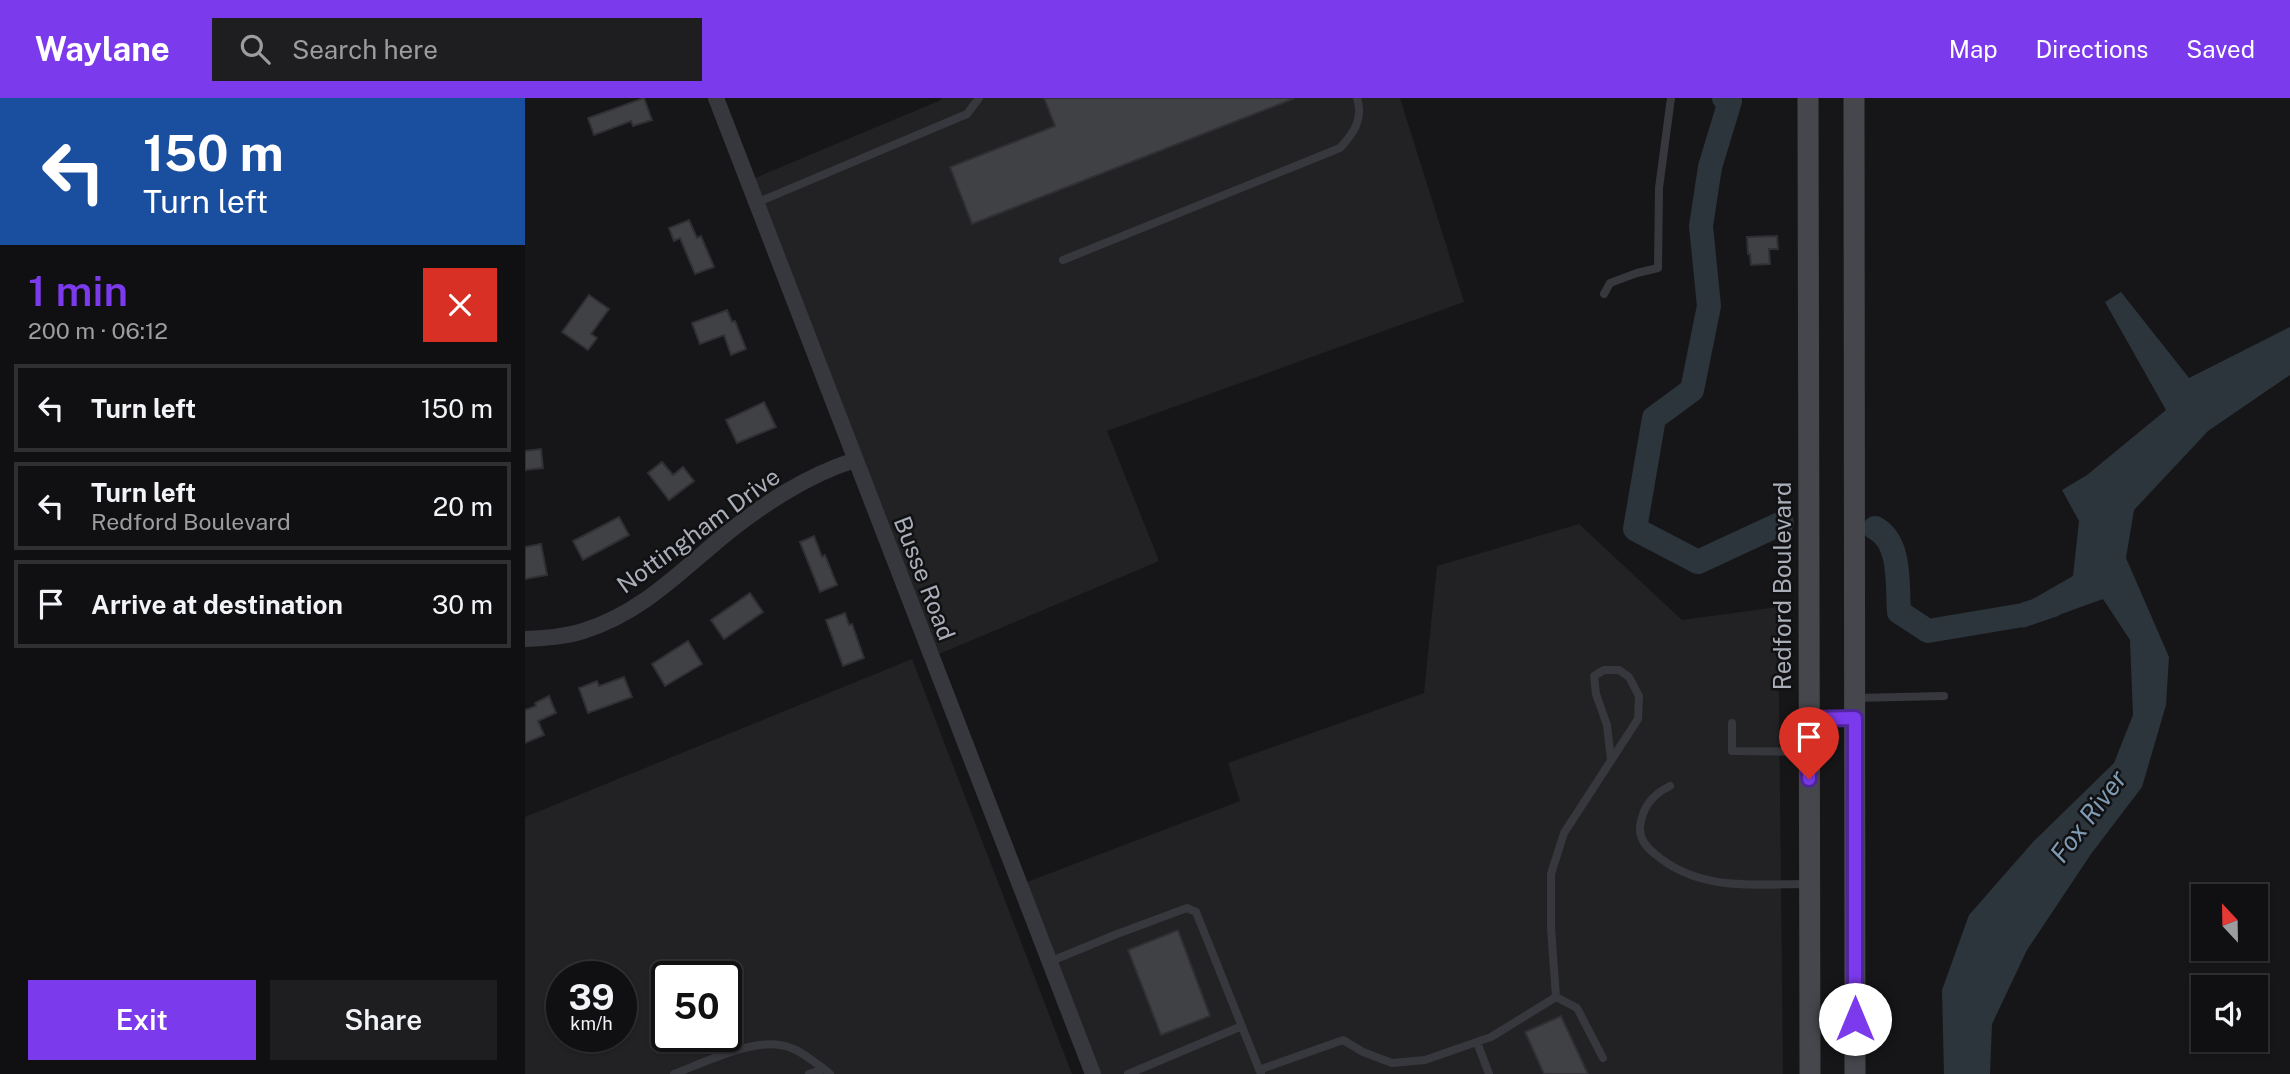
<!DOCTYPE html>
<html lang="en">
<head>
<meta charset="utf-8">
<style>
	body { margin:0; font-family:"Public Sans",sans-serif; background:#1e1e20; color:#f1f3f6; height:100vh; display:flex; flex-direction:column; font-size:26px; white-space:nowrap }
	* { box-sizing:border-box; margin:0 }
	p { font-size:23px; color:#9c9d9f }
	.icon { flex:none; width:38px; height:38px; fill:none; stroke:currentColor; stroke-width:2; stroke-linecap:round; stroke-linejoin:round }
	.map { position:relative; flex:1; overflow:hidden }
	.panel { display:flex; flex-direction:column; background:#101012; width:525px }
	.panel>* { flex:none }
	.banner { background:#1a4fa0; color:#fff; overflow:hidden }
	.needle { width:46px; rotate:338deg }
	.fabs { position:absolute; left:1666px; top:786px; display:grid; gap:14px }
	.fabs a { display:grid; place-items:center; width:77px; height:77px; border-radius:0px; background:#101012; box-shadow:0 2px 5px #0004,0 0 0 2px #303032; font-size:35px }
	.speed { position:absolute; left:21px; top:863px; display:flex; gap:14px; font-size:35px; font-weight:700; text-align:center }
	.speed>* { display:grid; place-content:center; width:91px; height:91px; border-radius:50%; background:#101012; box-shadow:0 2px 5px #0004,0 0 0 2px #303032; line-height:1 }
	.speed small { font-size:18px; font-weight:400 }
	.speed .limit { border:4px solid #111; border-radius:10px; background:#fff; color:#111 }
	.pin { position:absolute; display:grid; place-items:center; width:60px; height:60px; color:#fff; margin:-72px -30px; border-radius:50% 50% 50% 0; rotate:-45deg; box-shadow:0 0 7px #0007 }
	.pin .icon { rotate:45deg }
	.me { position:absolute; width:77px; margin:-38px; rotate:0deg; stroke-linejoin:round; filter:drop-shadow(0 0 5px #0008) }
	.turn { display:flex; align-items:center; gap:24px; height:147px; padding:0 28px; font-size:32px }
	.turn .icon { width:91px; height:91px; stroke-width:2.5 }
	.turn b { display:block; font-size:49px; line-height:60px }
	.round { display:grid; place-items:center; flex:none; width:74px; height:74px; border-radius:0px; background:#1e1e20 }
	.head { display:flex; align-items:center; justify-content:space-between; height:119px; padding:0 28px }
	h1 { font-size:42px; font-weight:600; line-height:52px; color:#7c3aed }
	.action { display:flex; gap:14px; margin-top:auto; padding:14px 28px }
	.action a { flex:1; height:80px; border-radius:0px; background:#7c3aed; color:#fff; font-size:28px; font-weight:600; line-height:80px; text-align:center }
	.action a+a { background:#1e1e20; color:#f1f3f6 }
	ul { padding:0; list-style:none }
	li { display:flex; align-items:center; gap:21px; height:88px; margin:0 14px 10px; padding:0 14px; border:4px solid #303032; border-radius:0px }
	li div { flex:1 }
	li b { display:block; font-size:26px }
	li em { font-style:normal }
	header { display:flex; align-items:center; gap:42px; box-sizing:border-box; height:98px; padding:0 35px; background:#7c3aed; color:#fff }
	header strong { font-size:33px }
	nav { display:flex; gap:38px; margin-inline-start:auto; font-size:24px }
	.search { width:490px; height:63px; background:#1e1e20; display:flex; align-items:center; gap:18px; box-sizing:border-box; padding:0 24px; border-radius:0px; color:#9c9d9f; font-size:26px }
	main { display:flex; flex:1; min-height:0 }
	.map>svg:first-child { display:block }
</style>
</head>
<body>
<header>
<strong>Waylane</strong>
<div class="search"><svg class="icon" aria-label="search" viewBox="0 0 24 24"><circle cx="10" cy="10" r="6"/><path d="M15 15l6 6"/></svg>Search here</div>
<nav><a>Map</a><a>Directions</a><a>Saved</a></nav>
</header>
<main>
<section class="panel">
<div class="banner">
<div class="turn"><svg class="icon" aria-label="left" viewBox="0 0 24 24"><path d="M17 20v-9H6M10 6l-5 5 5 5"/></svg><div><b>150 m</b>Turn left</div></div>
</div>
<div class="head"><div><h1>1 min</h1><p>200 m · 06:12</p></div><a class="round" style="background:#d93025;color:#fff"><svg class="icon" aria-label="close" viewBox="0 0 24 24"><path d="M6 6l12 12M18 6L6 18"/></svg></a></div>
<ul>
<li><svg class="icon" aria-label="left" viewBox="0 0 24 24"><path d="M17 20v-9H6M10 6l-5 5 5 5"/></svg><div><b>Turn left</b></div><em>150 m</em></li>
<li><svg class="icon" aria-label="left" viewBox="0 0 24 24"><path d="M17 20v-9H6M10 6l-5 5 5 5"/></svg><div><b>Turn left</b><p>Redford Boulevard</p></div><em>20 m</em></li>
<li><svg class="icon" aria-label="arrive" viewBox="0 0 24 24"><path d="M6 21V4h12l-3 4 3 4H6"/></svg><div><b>Arrive at destination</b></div><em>30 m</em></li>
</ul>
<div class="action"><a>Exit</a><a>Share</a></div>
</section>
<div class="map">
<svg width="1765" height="976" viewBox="0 0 1765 976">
	<rect width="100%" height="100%" fill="#161618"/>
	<!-- built -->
	<path fill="#222225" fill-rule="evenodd" d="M416 0H875L939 204 582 333 634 463 407 559 223 83 416 2Z
		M1054 426 1157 522 1253 509 1258 976H568L494 787 715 703 703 665 899 595 912 468Z
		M387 561 547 976H0V719ZM37 878H96V938H37ZM142 878H201V938H142Z"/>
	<!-- water -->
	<path fill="#2c353c" d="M1596 194 1664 280 1765 229V277L1683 333 1609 412 1601 460 1644 559 1641 607 1617 689 1566 756 1502 852 1467 926 1465 976H1419L1417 892 1444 817 1508 744 1589 665 1608 617 1605 542 1578 501 1498 530 1494 509 1548 478 1554 423 1537 392 1562 377 1641 312 1580 204Z"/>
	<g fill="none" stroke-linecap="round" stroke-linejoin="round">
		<!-- river -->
		<path stroke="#2c353c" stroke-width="24" d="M1199 0 1205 3 1185 69 1176 128 1184 208 1167 292 1129 320 1110 431 1173 464 1257 425
			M1350 430C1377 444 1372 488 1374 514L1403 533 1498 517 1528 507"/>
	</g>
	<!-- building -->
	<path fill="#404145" stroke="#303034" stroke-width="2" d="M119 0 127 22 108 28 106 23 69 37 63 20Z
		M519 0H768V1L447 126 425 69 530 28Z
		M164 122 172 140 176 138 189 169 170 176 155 140 149 143 144 130Z
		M1252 138 1253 151H1244L1245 166 1226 167 1225 156H1223L1222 139Z
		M64 197 84 211 66 236 72 240 63 252 37 234Z
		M202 212 207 224 210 223 221 251 206 257 199 237 175 246 167 225Z
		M239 304 251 329 212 345 201 322Z
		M16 351 18 370 0 372V353Z
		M137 364 148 377 158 369 169 383 144 402 123 375Z
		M94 419 104 437 58 462 48 443Z
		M289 438 297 459 300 457 312 487 295 494 275 444Z
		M16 446 22 477 0 481V449Z
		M225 495 238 514 199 541 186 522Z
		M320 515 324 527 327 526 339 560 318 568 301 522Z
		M163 543 177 566 140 588 127 566Z
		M99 579 107 599 63 615 54 590 72 583 74 588Z
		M24 598 31 615 13 623 19 637 0 645V612L11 608 10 605Z
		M653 832 685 918 636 937 603 852Z
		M1036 918 1063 976H1019L1000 934Z"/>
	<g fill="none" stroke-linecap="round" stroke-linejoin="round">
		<!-- service -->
		<path stroke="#37383d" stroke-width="8" d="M231 105 442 16 454 0
			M538 162 815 50C828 36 839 21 832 0
			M1079 196 1085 185 1112 175 1133 170 1134 90 1146 0
			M1330 600 1419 598
			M1287 621 1330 620
			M1207 625V653L1284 654
			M1145 688C1128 696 1117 710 1115 729 1114 741 1121 749 1130 756 1174 794 1230 786 1284 786
			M524 864 592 836 662 810 671 814 736 976
			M1031 899 1026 830V776L1039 735 1113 621 1114 598 1104 579 1094 572H1079L1069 578 1071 596 1082 627 1086 662
			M952 944 964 976
			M734 972 818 942 838 954 867 965 900 962 966 939 1031 899 1052 910 1078 960
			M149 976C178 965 224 942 255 947 272 949 286 962 299 971
			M284 976 299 971 305 976
			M603 976 717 928"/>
		<!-- minor -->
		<path stroke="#37383d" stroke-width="16" d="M191 0 568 976
			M0 541C20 540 39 539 58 533 114 516 153 476 196 440 237 407 280 378 330 362"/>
		<!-- secondary -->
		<path stroke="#45474d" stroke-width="21" d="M1283 0 1285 976
			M1329 0 1330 976"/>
	</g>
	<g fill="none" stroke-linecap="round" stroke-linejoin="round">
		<!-- route casing -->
		<g stroke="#51269a" stroke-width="18">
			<path id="route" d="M1284 681V621L1330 620V921"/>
		</g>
		<!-- route -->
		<use href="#route" stroke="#7c3aed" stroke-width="12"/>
	</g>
	<g text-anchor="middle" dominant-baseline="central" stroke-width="5" stroke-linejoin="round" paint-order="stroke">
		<!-- street labels -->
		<g font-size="24" fill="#a8adb8" stroke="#111113">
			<text transform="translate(173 432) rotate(-36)">Nottingham Drive</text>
			<text transform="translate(400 480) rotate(69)">Busse Road</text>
			<text transform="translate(1257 488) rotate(-90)">Redford Boulevard</text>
		</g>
		<!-- water labels -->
		<g font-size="26" font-style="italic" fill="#7f9bb3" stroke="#111113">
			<text transform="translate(1563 718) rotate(-53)">Fox River</text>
		</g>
	</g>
</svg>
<div class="fabs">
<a><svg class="needle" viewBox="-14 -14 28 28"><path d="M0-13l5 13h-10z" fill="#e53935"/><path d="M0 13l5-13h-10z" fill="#9c9d9f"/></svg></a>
<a><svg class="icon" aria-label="sound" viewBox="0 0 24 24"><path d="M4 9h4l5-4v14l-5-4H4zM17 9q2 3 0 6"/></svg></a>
</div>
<div class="speed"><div>39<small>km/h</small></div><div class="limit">50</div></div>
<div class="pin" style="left:1284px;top:681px;background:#d93025"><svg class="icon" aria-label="arrive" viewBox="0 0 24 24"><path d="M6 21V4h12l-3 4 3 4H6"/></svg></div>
<svg class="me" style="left:1330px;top:921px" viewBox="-20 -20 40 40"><circle r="19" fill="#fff"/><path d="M0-13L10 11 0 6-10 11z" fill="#7c3aed"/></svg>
</div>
</main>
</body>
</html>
